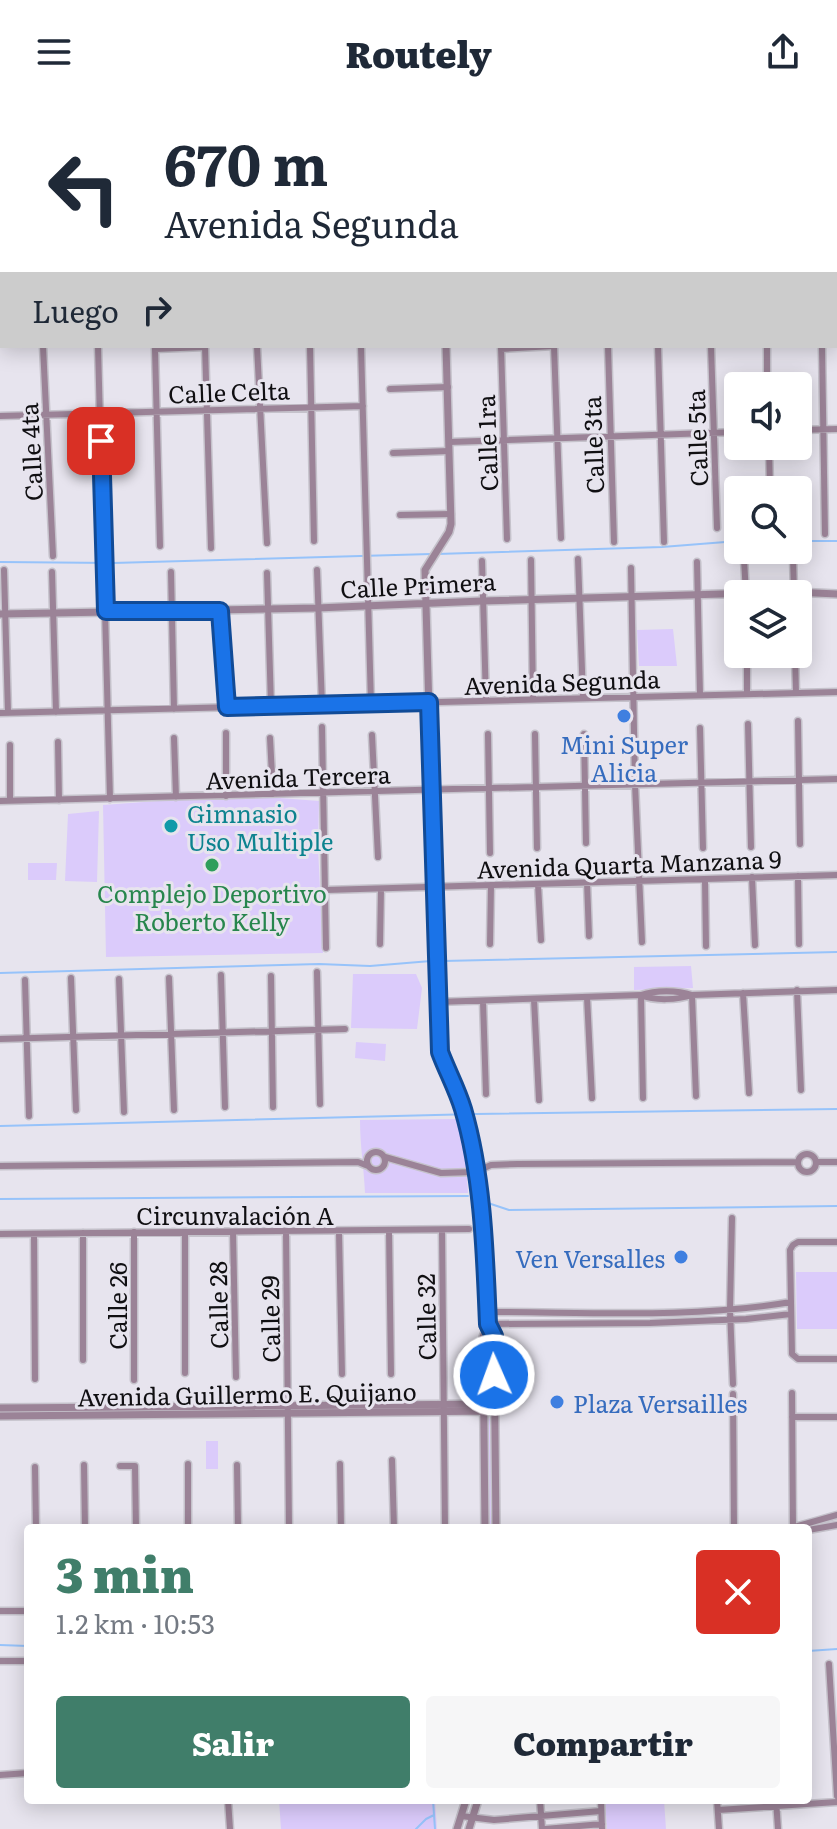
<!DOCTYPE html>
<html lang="es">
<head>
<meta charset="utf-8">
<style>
	body { margin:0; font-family:Literata,serif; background:#f6f6f7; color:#1f2937; height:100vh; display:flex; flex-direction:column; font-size:30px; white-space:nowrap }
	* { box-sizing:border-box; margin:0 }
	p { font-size:26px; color:#747a83 }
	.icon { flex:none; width:44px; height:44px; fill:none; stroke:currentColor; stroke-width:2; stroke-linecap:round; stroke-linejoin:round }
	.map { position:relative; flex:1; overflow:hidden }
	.sheet { position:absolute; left:24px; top:1420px; width:788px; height:280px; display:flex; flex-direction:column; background:#fff; border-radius:8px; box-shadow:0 4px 20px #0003 }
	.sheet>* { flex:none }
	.hud { position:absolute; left:0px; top:0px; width:838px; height:244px; box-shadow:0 4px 20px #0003; background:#fff; color:#1f2937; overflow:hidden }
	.controls { position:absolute; left:724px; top:268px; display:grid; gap:16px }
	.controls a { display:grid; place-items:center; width:88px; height:88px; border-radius:8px; background:#fff; box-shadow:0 4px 20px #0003; font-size:40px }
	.pin { position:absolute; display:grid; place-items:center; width:68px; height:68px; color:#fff; margin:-34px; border-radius:16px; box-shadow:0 4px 12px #0006 }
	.me { position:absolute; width:88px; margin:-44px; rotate:358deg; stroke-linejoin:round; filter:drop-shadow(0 0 6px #0008) }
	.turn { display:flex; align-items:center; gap:28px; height:168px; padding:0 32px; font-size:36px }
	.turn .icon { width:104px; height:104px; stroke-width:2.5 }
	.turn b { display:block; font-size:56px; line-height:68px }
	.then { display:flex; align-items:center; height:76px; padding:0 32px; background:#0003; gap:16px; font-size:30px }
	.round { display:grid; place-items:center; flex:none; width:84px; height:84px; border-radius:8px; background:#f6f6f7 }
	.head { display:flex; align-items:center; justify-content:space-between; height:136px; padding:0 32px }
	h1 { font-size:48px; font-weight:800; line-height:60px; color:#407e6a }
	.button { display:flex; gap:16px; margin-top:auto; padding:16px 32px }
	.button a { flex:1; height:92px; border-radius:8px; background:#407e6a; color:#fff; font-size:32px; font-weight:800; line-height:92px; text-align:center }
	.button a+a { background:#f6f6f7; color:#1f2937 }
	header { display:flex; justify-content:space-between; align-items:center; height:104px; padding:0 32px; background:#fff; font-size:36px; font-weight:800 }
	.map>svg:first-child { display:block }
</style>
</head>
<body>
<header><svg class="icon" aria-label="menu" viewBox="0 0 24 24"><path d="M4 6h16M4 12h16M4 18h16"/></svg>Routely<svg class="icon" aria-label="share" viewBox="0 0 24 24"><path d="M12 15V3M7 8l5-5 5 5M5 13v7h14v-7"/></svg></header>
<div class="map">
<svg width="837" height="1725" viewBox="0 0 837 1725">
	<rect width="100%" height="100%" fill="#e7e4ee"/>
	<!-- green -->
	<path fill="#dbcbfb" d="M289 0H645L293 2Z
		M673 525 677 562H639L637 526Z
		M240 691 319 697 318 743 323 849 106 853 103 701Z
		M99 707 97 778 65 777 68 710Z
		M28 759H57L56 776H28Z
		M691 862 693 884 634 886V863Z
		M353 870H416L422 884 417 925 351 924Z
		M356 938 386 940 385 957 355 954Z
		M456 1015 466 1056 468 1089H365C364 1064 360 1042 360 1016Z
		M796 1168H837V1225H797Z
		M489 1314 491 1316 492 1424H488L487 1315Z
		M206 1337H218V1365H206Z
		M279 1696H435L437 1725H281Z
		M605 1696H664L666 1725H607Z"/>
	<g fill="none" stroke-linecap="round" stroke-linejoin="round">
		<!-- stream -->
		<path stroke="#97c3fa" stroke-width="2" d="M798 437H837
			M437 450 662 443 738 437
			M0 458 113 459 431 450
			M443 857 837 848
			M0 869 319 860 370 862 431 857
			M0 1022 476 1010 837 1005
			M0 1095 468 1092
			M488 1099 509 1106 837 1102
			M0 1541 28 1542
			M808 1547 837 1545
			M433 1696 435 1725
			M416 1725 426 1715 434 1711"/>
		<!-- river -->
		<path stroke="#97c3fa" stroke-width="12" d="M384 0 386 2
			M574 2 579 0"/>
		<!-- minor casing -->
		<g stroke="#c5c2cb" stroke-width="9">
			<path id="minor" d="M36 0V2
				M145 0V2
				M200 0V2
				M650 0V2
				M704 0V2
				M755 0V2
				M811 0V2
				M93 2V0
				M836 28H837
				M0 43H2
				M836 143H837
				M43 242 53 452
				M98 242 110 695
				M205 242 211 444
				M257 242 267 439
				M310 242 314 437
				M361 242 371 600
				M501 242 507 435
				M608 242 614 438
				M658 242 664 438
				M711 242 717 424
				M767 242V282
				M822 242 825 430
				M501 245 554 242 561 434
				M390 285 448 283
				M0 312 363 302
				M798 326 837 325
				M449 338 738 328
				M769 342 770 386
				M393 349 449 347
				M400 411 451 410
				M160 442 155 245 205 243
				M793 451 794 490
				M578 455 583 594
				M744 455 746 490
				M531 456 533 595
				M482 457 486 597
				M697 458 700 591
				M631 464 635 680 642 838
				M4 466 8 609
				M317 466 322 601
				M52 468 56 608
				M171 468 174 605
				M267 469 271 602
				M220 507 227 603
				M747 550V590
				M795 550 796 589
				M0 609 837 588
				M798 617 800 740
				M748 620 751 743
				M322 623 326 844
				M700 624 703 744
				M226 629V692
				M488 630 490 749
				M535 630 537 744
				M584 630 586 739
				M372 631 378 753
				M174 634 176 693
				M270 634 273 690
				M58 638 59 696
				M10 641V696
				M0 697 837 675
				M798 772 799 840
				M752 773 755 841
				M705 776 706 842
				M587 778 589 832
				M538 780 541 836
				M326 786 837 771
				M380 840 381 785
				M490 840 491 781
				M317 868 320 1000
				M221 871 225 1003
				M271 872 273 1003
				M71 874 76 1006
				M169 874 174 1006
				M119 875 124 1008
				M25 876 29 1012
				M797 886 801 986
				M743 889 749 989
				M641 891C655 897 677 896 692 891L837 886
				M641 891 643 994
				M692 891 696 992
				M587 893 592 994
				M534 895 539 996
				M483 897 486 990
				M437 898 641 891C656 886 677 886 692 891
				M0 935 345 925
				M367 1057a9 9 0 1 1 18 0a9 9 0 1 1-18 0Z
				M798 1059a9 9 0 1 1 18 0a9 9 0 1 1-18 0Z
				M385 1053 441 1069 475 1068 491 1061 518 1060 797 1058
				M816 1058H837
				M0 1062 358 1058 368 1062
				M732 1114 730 1206 733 1280
				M389 1126 391 1270
				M442 1126 445 1424
				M286 1127 289 1424
				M233 1128 236 1273
				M339 1128 342 1270
				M83 1129V1256
				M0 1130 469 1125
				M34 1130 35 1275
				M837 1138H798L793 1141 790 1146 792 1250 798 1255H837
				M488 1208C588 1208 691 1215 791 1198
				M488 1220 650 1219 746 1215 791 1210
				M185 1269V1129
				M134 1276V1128
				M792 1289 793 1424
				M733 1290 734 1424
				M792 1313H837
				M392 1356 394 1424
				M340 1360 341 1424
				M84 1361 85 1424
				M237 1361 238 1424
				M120 1362H135L136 1424
				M35 1363 36 1424
				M188 1424V1360
				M791 1424 837 1411
				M808 1426 837 1421
				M0 1507H28
				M0 1557H28
				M829 1560 837 1692
				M0 1671 28 1669
				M228 1696 230 1725
				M540 1696 542 1725
				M601 1696 602 1725
				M717 1696 719 1725
				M776 1696 778 1725
				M718 1706 837 1698
				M461 1712 494 1716 601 1707
				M545 1725 602 1720"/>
		</g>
		<!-- tertiary casing -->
		<g stroke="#c5c2cb" stroke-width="10">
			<path id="tertiary" d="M0 170H2
				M446 242 451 420 449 428 425 466 438 922 440 948 454 979 469 1027 479 1098 488 1220 494 1232 496 1424
				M0 510 317 504 482 497 794 488 837 490
				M0 1304 494 1300
				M0 1312 494 1307
				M485 1424 483 1233 488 1220
				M457 1725 466 1696
				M469 1725 478 1696"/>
		</g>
		<!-- minor -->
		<use href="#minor" stroke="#9b8397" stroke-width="6"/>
		<!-- tertiary -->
		<use href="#tertiary" stroke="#9b8397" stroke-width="7"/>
	</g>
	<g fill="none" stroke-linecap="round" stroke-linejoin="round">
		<!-- route casing -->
		<g stroke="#114b97" stroke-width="20">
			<path id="route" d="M101 337 106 507H220L227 603 429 598 440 948C447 967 457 985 463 1005 483 1073 485 1149 488 1220L494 1232V1271"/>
		</g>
		<!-- route -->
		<use href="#route" stroke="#1a73e8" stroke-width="14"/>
	</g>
	<!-- markers -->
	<g fill="#3f7fe0" stroke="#e7e4ee" stroke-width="3">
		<circle cx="624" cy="612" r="8"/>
		<circle cx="681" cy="1153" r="8"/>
		<circle cx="557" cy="1298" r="8"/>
	</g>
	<circle fill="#0f9aa8" stroke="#e7e4ee" stroke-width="3" cx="171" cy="722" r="8"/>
	<circle fill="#2e9e5b" stroke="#e7e4ee" stroke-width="3" cx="212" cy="761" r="8"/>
	<g text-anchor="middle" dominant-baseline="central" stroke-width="6" stroke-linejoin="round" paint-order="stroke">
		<!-- street labels -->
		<g font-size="24" fill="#100f12" stroke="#e7e4ee">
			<text transform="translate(229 287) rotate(-2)">Calle Celta</text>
			<text transform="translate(696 334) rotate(-92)">Calle 5ta</text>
			<text transform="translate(486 339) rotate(-92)">Calle 1ra</text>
			<text transform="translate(592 341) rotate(-92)">Calle 3ta</text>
			<text transform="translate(30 348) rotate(-93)">Calle 4ta</text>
			<text transform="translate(418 480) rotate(-3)">Calle Primera</text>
			<text transform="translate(562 577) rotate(-2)">Avenida Segunda</text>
			<text transform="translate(298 672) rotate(-2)">Avenida Tercera</text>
			<text transform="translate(629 759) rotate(-2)">Avenida Quarta Manzana 9</text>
			<text x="235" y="1110">Circunvalación A</text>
			<text transform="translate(217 1201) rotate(-91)">Calle 28</text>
			<text transform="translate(116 1202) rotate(-90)">Calle 26</text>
			<text transform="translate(425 1213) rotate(-91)">Calle 32</text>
			<text transform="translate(269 1215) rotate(-91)">Calle 29</text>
			<text transform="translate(247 1289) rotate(-1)">Avenida Guillermo E. Quijano</text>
		</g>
		<!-- shop labels -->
		<g font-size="24" fill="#366cbe" stroke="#e7e4ee">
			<text x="624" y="639">Mini Super<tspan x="624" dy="28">Alicia</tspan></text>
			<text x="665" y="1153" text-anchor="end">Ven Versalles</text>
			<text x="573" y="1298" text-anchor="start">Plaza Versailles</text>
		</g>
		<!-- culture labels -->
		<g font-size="24" fill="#0d838f" stroke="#e7e4ee" text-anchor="start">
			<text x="187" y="708">Gimnasio<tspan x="187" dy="28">Uso Multiple</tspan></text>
		</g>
		<!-- leisure labels -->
		<g font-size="24" fill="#27864d" stroke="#e7e4ee">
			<text x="212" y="788">Complejo Deportivo<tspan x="212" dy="28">Roberto Kelly</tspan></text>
		</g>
	</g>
</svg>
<div class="controls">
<a><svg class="icon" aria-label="sound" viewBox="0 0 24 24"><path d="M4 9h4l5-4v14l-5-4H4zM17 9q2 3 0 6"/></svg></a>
<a><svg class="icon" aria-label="search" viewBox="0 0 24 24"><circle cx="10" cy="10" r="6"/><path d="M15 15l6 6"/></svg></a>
<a><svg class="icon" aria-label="layers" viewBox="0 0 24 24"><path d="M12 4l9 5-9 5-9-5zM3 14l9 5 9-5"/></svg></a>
</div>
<div class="pin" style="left:101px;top:337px;background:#d93025"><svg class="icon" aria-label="arrive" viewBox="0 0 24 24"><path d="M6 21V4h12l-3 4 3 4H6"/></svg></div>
<svg class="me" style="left:494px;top:1271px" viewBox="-20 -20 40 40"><circle r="17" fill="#1a73e8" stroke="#fff" stroke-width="3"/><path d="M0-11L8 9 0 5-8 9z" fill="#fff"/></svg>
<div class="hud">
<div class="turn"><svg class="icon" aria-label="left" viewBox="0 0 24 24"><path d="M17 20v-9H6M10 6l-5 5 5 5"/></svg><div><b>670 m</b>Avenida Segunda</div></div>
<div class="then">Luego<svg class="icon" aria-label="right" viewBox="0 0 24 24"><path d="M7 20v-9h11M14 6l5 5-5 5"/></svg></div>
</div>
<section class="sheet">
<div class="head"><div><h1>3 min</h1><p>1.2 km · 10:53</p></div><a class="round" style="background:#d93025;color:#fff"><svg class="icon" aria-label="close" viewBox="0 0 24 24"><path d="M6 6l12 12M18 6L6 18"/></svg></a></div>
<div class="button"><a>Salir</a><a>Compartir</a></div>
</section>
</div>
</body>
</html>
